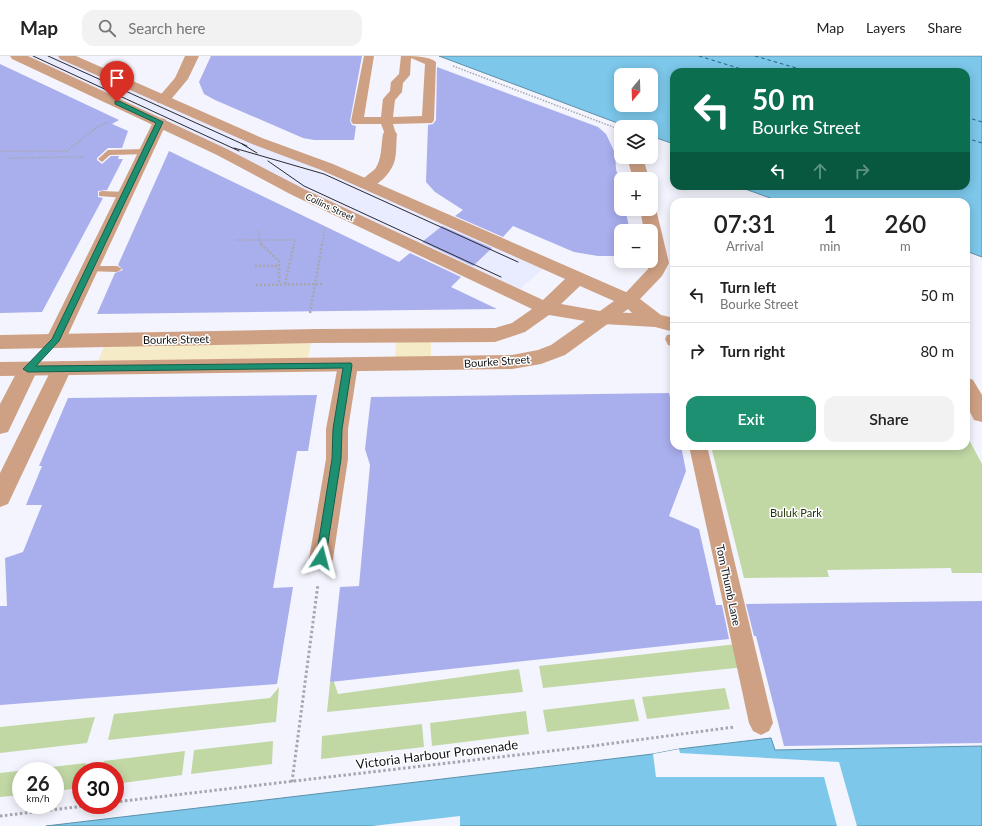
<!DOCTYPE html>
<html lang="en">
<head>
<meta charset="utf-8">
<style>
	body { margin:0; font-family:Lato,sans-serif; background:#f2f2f2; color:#222; height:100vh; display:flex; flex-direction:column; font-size:15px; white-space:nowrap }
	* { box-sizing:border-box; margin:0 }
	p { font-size:13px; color:#767676 }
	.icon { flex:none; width:22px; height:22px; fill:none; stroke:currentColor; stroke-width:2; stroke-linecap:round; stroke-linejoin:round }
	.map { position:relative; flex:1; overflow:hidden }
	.panel { position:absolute; left:670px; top:142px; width:300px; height:252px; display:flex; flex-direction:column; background:#fff; border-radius:12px; box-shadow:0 2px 10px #0003 }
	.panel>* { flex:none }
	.banner { position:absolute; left:670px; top:12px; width:300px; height:122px; border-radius:12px; box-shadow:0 2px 10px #0003; background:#0b6e4f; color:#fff; overflow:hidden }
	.needle { width:26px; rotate:199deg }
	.buttons { position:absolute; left:614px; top:12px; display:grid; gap:8px }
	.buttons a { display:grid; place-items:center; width:44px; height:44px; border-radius:8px; background:#fff; box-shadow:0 2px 10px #0003; font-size:20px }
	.speed { position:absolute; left:12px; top:706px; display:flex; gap:8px; font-size:20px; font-weight:700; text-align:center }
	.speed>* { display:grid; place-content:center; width:52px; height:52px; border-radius:50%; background:#fff; box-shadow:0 2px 10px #0003; line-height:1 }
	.speed small { font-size:10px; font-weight:400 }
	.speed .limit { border:6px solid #d22; background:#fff; color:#111 }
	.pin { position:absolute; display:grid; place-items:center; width:34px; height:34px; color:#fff; margin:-41px -17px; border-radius:50% 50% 50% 0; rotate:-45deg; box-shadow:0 0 4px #0007 }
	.pin .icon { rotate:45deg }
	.me { position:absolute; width:44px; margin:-22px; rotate:9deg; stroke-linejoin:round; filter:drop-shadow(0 0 3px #0008) }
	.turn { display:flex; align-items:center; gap:14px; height:84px; padding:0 16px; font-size:18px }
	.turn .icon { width:52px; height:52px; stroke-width:2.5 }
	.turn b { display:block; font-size:28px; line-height:34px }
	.lanes { display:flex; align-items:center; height:38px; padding:0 16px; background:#0003; justify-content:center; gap:20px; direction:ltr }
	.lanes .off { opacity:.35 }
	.eta { display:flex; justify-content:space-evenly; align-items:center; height:68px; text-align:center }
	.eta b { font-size:24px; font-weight:600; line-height:28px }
	.cta { display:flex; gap:8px; margin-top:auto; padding:8px 16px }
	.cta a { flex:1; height:46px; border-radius:12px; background:#1e9072; color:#fff; font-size:16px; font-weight:600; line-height:46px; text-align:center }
	.cta a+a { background:#f2f2f2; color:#222 }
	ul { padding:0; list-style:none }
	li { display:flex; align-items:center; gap:12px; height:56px; padding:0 16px; border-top:1px solid #e0e0e0 }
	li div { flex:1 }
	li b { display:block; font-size:15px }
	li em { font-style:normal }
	header { display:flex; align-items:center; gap:24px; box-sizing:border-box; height:56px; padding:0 20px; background:#fff; border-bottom:1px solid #e0e0e0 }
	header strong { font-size:19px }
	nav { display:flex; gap:22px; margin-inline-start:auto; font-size:14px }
	.search { width:280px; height:36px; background:#f2f2f2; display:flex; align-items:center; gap:10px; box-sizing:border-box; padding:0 14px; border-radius:12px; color:#767676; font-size:15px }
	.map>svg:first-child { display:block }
</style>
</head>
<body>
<header>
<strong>Map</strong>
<div class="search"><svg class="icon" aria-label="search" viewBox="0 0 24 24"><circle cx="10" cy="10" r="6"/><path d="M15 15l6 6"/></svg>Search here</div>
<nav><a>Map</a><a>Layers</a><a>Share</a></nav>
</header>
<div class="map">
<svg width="982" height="770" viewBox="0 0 982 770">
	<rect width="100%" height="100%" fill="#f3f4fd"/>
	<!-- built -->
	<path fill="#e9ebfe" d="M24 0H59L544 212 520 233 504 228 353 158 198 80Z"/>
	<!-- green -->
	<path fill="#c1d8a4" d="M966 378 982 408V517H952L951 512 827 514 829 521 744 522 711 390H966Z
		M737 588 745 611 543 632 539 610Z
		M519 613 523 636 327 656 330 627 333 623 338 638Z
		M279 631 276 666 108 684 114 658 270 642Z
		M725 632 730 653 647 663 642 641Z
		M634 643 639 665 547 676 543 654Z
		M526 655 529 678 432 690 430 667Z
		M95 661 87 687 0 697V671Z
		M422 668 424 691 321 703 322 680Z
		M273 685 272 708 191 718 194 694Z
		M185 695 182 719 115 728V715H102L104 705Z
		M86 707 84 715H81V732L55 735V715H21V739L0 741V717Z"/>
	<!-- sand -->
	<path fill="#f5ebc6" d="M311 285 308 303 98 305 105 288Z
		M396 286H431V303H395Z"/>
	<!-- water -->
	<path fill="#7cc7ea" stroke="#5c91aa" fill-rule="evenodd" d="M439 0H982V201L966 195V146H781L737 130H966V16H674V88L651 80V71H628ZM621 19H651V49H621Z
		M771 682 775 694 982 690V770H46L653 698 679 693Z"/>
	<!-- pier -->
	<path fill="#f3f4fd" d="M679 693 680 697 839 706 857 770H837L824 721H656L653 698Z
		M460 760V770H372Z"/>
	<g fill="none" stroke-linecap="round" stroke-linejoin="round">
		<!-- ferry -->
		<path stroke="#255f78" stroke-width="1" stroke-dasharray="3.5 3" stroke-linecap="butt" d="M699 0 751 16
			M755 0 810 16
			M966 61 982 66
			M966 82 982 87"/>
	</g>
	<!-- building -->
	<path fill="#a9aeed" d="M211 0H362L350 65 352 69 356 70 354 84H314L303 82 215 44 204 38 199 26Z
		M0 8 119 64 112 68 128 75 122 92H108L97 102V104L102 108 111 100H119L118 103H123L107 134 98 135V141L103 142 42 256 0 257Z
		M437 11 598 71 606 78 615 97 616 113 621 134V153H625L630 175H621V200H598L574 196 513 170 503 181 455 160 463 154 435 136 426 126 428 69 433 68 436 64Z
		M169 95 399 206 410 197 461 221 451 231 497 253 97 258 115 217 123 214 118 209Z
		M442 170 492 192 473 210 422 186Z
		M669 337 674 361V390H681L686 415 669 460 699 473 716 549H722L729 583 330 626 340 531 359 530 370 409 365 393 371 341Z
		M317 339 308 395H297L273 532 293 531 277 628 0 649V550H7L5 502 23 496 42 449H26L42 410H39L68 342Z
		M982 545V687L784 690 756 580H754L746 548Z"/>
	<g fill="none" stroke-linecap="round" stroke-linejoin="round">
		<!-- path-far2 -->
		<path stroke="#a6a7ae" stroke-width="1.5" stroke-dasharray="1.5 1.5" stroke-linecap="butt" d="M453 10 621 74
			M0 95H67L99 70 108 66
			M8 102 84 101
			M258 175 261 189
			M236 184H295L294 189
			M322 189 325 172"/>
		<!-- path-far1 -->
		<path stroke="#a6a7ae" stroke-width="2.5" stroke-dasharray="2 2" stroke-linecap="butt" d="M261 188 279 205V228
			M255 210H279
			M285 228 294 188
			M256 229 322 228
			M310 257 322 188"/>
		<!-- path -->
		<path stroke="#a6a7ae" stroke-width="3" stroke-dasharray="2.5 2.5" stroke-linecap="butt" d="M292 726 318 528
			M115 746 585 691 734 671
			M0 760 93 749"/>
		<!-- service -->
		<path fill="#cfa184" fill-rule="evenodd" d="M145 93 149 96 148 98 110 99 102 106 98 103 108 94Z
			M102 135 125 136 129 139 125 142 99 140V136Z
			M89 210H117L122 213 117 216 86 215 84 213Z"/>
		<!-- pedestrian -->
		<path fill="#cfa184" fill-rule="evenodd" d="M364 0H374L364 61H381L383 43 390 35 391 26 399 18 401 0C412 0 429 0 436 6L434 64 432 67 393 68 395 75 389 79 385 78 381 68H353L351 65ZM411 2 425 8 422 60 393 61 395 44 402 36 403 27 410 19Z
			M674 278V291L668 289 665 283 667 279Z
			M689 390H707L773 667 769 675 761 679 753 675 749 667Z"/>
		<!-- minor -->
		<path fill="#cfa184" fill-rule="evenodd" d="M185 0H199L188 23 168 47H158L156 44 175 22Z
			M160 62 165 63 167 66 65 285 62 290 55 292 48 290 45 285 153 66 155 63Z
			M390 74 395 75 397 78C396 87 397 98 394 107 389 120 374 135 360 131L358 128C362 122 370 118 375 113 382 104 381 89 383 78L385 75Z
			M627 101H643L649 123H633Z
			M651 149 656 153 669 207 662 220 640 243 661 259 674 262V276L655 271 603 268 596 267 593 262 596 257 603 256 632 257 619 244 648 213 651 207V175H644L640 153H651Z
			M348 302 355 304 358 309 348 373V403L333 503 330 511 321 514 312 511 309 503 326 403V373L338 309 341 304Z
			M62 305 69 307 72 312 8 448 0 451V417L52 312 55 307Z
			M28 306 35 308 38 313 8 376 0 378V348L21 308Z
			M966 321 973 324 982 339V366L974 364 966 348Z"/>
		<!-- tertiary -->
		<path fill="#cfa184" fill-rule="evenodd" d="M10 0H28L227 93 304 133 543 244 565 223 321 114 252 88 60 3 58 0H76L262 82 333 108 635 240 637 244 635 248 565 299 541 308 512 313 0 320V306L512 299 538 294 551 289 585 265 549 259 525 276 495 286 316 287 0 293V279L316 273 495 272 512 267 532 253 292 139 217 99 12 3ZM580 230 614 245 600 255 561 248Z"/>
		<!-- tram -->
		<path stroke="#2a2b2f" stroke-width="1" d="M33 0 239 95
			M48 0 247 90
			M242 88 257 97
			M234 92 324 118 518 206
			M268 105 304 130 501 221"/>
	</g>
	<!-- route -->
	<path fill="#1e9072" stroke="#145e4a" d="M115 45H119L163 66 59 285 36 310 351 307 352 309 342 373 341 403 325 506H318L316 502 332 403 333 373 343 312 28 316 23 313 52 283 156 67 115 48Z"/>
	<g text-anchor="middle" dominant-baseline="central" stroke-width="3" stroke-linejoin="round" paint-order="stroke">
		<!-- far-street labels -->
		<g font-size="9" fill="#121316" stroke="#fff">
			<text transform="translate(330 151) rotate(25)">Collins Street</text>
		</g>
		<!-- street labels -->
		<g font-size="11" fill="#121316" stroke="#fff">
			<text transform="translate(176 283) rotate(-1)">Bourke Street</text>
			<text transform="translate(497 305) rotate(-4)">Bourke Street</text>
			<text transform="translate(729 529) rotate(78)">Tom Thumb Lane</text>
		</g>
		<!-- park labels -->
		<g font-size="11" fill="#253506" stroke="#fff">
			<text x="796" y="456">Buluk Park</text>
		</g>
		<!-- near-street labels -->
		<g font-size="13" fill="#121316" stroke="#fff">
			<text transform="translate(437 698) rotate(-7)">Victoria Harbour Promenade</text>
		</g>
	</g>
</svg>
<div class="buttons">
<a><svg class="needle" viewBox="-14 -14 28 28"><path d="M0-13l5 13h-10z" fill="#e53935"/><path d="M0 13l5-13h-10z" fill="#767676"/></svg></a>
<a><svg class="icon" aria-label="layers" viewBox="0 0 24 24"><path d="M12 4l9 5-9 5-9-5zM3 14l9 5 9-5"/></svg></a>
<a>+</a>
<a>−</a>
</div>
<div class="speed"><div>26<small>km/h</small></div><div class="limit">30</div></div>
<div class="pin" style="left:117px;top:46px;background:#d93025"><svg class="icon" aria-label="arrive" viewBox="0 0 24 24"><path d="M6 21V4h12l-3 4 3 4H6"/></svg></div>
<svg class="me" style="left:321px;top:502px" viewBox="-20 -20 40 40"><path d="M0-17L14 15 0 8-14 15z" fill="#1e9072" stroke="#fff" stroke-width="4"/></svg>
<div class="banner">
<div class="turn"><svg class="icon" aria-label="left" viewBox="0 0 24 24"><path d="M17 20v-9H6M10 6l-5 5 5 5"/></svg><div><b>50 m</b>Bourke Street</div></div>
<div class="lanes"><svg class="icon" aria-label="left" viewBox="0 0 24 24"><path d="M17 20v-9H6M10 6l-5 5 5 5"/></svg><svg class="icon off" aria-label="ahead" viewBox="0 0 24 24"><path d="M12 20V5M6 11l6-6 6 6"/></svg><svg class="icon off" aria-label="right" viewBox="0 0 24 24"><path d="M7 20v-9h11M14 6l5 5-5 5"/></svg></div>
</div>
<section class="panel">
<div class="eta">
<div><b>07:31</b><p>Arrival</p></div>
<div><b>1</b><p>min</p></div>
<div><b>260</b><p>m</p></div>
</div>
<ul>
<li><svg class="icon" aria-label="left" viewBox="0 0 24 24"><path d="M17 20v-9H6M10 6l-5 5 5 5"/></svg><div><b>Turn left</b><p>Bourke Street</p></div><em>50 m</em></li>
<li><svg class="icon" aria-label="right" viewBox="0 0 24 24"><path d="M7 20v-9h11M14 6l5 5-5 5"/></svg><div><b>Turn right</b></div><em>80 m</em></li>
</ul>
<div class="cta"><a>Exit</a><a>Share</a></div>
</section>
</div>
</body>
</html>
